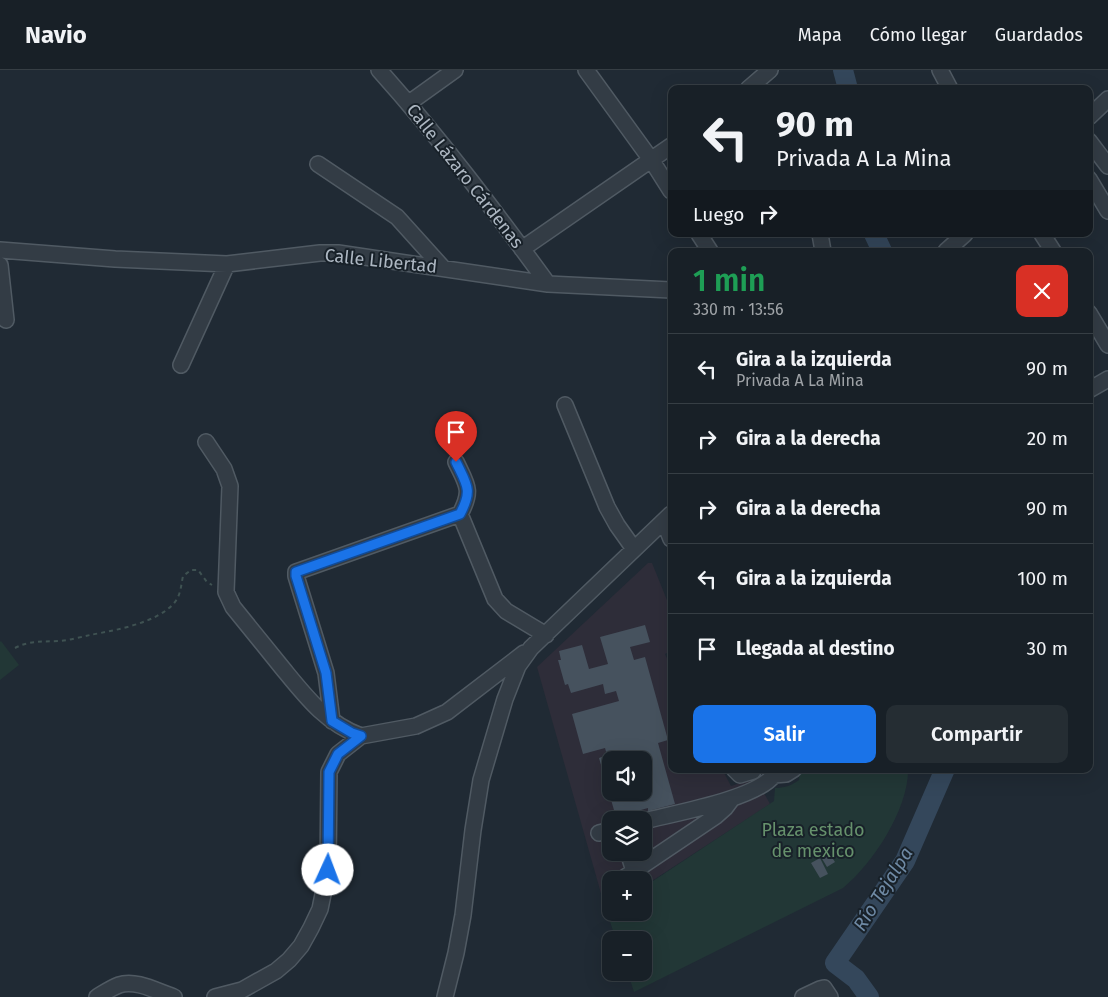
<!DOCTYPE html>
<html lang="es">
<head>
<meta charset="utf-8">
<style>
	body { margin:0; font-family:"Fira Sans",sans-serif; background:#252d33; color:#f1f3f6; height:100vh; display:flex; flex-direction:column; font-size:19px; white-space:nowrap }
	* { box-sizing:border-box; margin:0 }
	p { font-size:16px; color:#9fa3a7 }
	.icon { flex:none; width:28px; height:28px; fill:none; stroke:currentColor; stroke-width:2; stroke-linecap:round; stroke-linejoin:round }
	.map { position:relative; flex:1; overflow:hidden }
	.drawer { position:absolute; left:668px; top:178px; width:425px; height:525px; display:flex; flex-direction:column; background:#182027; border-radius:10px; box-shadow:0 5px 20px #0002,0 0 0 1px #363e44 }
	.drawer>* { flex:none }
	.hud { position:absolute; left:668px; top:15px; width:425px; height:152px; border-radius:10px; box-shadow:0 5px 20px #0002,0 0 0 1px #363e44; background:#182027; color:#f1f3f6; overflow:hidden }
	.tools { position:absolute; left:602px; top:681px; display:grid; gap:10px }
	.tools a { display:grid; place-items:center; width:50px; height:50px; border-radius:10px; background:#182027; box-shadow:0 5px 20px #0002,0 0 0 1px #363e44; font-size:25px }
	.pin { position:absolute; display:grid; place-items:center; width:42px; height:42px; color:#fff; margin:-51px -21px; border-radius:50% 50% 50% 0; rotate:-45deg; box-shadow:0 0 5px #0007 }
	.pin .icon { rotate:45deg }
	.me { position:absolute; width:55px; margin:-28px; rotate:2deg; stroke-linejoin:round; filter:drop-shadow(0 0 4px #0008) }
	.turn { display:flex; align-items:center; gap:18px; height:105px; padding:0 25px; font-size:22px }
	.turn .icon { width:65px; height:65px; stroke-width:2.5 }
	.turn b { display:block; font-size:35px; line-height:42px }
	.then { display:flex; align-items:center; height:48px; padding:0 25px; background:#0003; gap:10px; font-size:19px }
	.round { display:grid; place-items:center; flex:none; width:52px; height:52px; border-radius:10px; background:#252d33 }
	.summary { display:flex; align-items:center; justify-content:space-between; height:85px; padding:0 25px }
	h1 { font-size:30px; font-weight:600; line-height:38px; color:#1e9e55 }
	.button { display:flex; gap:10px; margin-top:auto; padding:10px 25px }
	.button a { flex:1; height:58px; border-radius:10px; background:#1a73e8; color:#fff; font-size:20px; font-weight:600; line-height:58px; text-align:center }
	.button a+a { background:#252d33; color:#f1f3f6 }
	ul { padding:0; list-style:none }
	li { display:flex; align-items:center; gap:15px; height:70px; padding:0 25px; border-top:1px solid #363e44 }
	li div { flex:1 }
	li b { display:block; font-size:19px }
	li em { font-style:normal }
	header { display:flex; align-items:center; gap:30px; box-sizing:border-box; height:70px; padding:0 25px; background:#182027; border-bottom:1px solid #363e44 }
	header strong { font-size:24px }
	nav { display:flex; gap:28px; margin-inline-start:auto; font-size:18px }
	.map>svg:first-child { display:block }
</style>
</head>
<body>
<header>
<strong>Navio</strong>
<nav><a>Mapa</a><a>Cómo llegar</a><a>Guardados</a></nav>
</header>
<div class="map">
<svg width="1108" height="927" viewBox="0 0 1108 927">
	<rect width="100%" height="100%" fill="#202a34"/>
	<!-- medical -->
	<path fill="#2e2d39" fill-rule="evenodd" d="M648 493H652L671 540V581L665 584 671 597V699H722L731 716 756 708 770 734 644 816V810H611V838L606 841 537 597ZM611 690H644V722H611ZM611 750H644V782H611Z"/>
	<!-- green -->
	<path fill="#223736" d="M1 571 19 595 0 610V572Z
		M800 699H908C909 738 873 794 843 818L634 922 628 903 644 902V870H616L607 842 611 838V842H644V817L774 731 775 718C784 718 791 716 799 710Z"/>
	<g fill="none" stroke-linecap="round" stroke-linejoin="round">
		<!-- river -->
		<path stroke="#34475b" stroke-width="20" d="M843 0 848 19
			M874 164 882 181
			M869 927 856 909 835 893 905 791 945 699"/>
	</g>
	<!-- building -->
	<path fill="#46525e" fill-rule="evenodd" d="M645 555 650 572 630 577 634 590 645 587 668 670 658 673 675 734 648 741V738L616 747 599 688 607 685 605 678 583 684 572 644 619 631 616 621 605 624 603 614 571 623 568 614 565 615 558 590H561L559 581 582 575 589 599 608 594 600 567ZM611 690H644V722H611Z
		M829 783 835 792 827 797 821 787Z
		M820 788 828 804 820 808 811 793Z"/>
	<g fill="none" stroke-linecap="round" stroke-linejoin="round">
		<!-- minor casing -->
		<g stroke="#505a63" stroke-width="18">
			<path id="minor" d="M379 0C440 68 494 140 548 214
				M586 0 652 91 671 121
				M940 0 950 19
				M748 19 770 0
				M409 33 455 0
				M1089 47 1108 29
				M1089 71 1108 96
				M318 94 397 147 443 198
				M1089 109 1108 141
				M699 164 710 181
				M820 164 823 181
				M1042 164 1053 181
				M522 179 671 76
				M0 180 115 189 227 194 320 183H338L548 214 671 220
				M946 181 965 164
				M0 195 6 250
				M1089 243 1108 275
				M181 295 227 194
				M1089 320 1108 309
				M565 335 607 437 617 455 634 479
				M206 372 224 399 230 416 226 522 233 537C250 558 267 579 284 600 306 627 327 654 361 666
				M456 392C467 415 473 420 460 444L495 529 506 541 546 565
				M664 451 671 469
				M332 651 326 603 296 506V502L460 444
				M734 699 740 705 753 701
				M644 751C675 743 756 729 774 705L786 704 794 699
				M599 763 611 760
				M628 782 634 801
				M621 810 716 746 725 738 731 730
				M97 927C104 923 111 918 119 915 136 909 158 922 174 927
				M215 927 242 920 276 901 289 890 301 876 311 858 320 839 328 800 329 702 338 684 361 666 416 656 447 642 524 583
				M445 927 456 883 463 845 473 760 481 710 505 629 518 596 531 578 671 444
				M803 927 820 919 824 918 830 927"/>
		</g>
		<!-- path -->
		<path stroke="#3f5252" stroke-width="2" stroke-dasharray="4 4" stroke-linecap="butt" d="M15 578C30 570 44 572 60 571 70 570 81 567 90 565 116 560 158 553 175 532 181 524 181 515 183 506L191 500H198L207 512 212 515"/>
		<!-- minor -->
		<use href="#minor" stroke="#333c45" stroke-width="15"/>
	</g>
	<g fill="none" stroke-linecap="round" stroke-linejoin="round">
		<!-- route casing -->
		<g stroke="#114b97" stroke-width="12">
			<path id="route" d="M328 800 329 702 338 684 361 666 352 663 332 651 326 603 296 506V502L460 444C473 420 467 415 456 392"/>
		</g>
		<!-- route -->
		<use href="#route" stroke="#1a73e8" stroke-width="9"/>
	</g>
	<g text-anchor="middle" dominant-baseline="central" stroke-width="4" stroke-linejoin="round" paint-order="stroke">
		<!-- street labels -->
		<g font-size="18" fill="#adb7c2" stroke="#182129">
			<text transform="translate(465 106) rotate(52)">Calle Lázaro Cárdenas</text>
			<text transform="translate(381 191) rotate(6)">Calle Libertad</text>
		</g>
		<!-- park labels -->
		<g font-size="18" fill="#66916c" stroke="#182129">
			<text x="813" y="760">Plaza estado<tspan x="813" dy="21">de mexico</tspan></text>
		</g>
		<!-- water labels -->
		<g font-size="19" font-style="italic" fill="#6f8aa5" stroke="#182129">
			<text transform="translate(883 819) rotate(-58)">Río Tejalpa</text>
		</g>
	</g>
</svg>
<div class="tools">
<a><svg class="icon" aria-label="sound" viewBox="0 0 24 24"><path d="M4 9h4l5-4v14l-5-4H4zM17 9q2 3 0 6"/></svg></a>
<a><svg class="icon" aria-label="layers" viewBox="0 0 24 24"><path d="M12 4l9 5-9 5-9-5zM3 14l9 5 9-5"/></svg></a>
<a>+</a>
<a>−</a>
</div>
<div class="pin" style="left:456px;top:392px;background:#d93025"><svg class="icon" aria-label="arrive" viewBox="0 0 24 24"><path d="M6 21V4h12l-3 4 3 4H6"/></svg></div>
<svg class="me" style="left:328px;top:800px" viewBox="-20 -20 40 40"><circle r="19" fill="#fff"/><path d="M0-13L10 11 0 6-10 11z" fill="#1a73e8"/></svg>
<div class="hud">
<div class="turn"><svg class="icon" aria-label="left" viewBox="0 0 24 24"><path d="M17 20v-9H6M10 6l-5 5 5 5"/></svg><div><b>90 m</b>Privada A La Mina</div></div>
<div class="then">Luego<svg class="icon" aria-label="right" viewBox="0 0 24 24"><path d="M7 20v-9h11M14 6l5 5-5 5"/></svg></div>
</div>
<section class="drawer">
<div class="summary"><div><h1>1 min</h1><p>330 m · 13:56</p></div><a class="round" style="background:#d93025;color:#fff"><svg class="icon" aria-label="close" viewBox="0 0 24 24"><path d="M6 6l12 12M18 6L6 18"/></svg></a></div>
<ul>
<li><svg class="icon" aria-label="left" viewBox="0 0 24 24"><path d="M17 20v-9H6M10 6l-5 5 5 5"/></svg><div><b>Gira a la izquierda</b><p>Privada A La Mina</p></div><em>90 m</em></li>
<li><svg class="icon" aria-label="right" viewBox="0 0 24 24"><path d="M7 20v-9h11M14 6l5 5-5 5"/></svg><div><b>Gira a la derecha</b></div><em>20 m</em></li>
<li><svg class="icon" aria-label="right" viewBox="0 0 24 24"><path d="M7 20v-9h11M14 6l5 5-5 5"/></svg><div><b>Gira a la derecha</b></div><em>90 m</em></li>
<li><svg class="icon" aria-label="left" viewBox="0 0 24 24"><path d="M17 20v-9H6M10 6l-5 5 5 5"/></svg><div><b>Gira a la izquierda</b></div><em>100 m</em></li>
<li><svg class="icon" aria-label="arrive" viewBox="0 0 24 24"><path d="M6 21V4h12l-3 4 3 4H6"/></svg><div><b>Llegada al destino</b></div><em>30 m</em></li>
</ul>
<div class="button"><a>Salir</a><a>Compartir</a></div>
</section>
</div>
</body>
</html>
